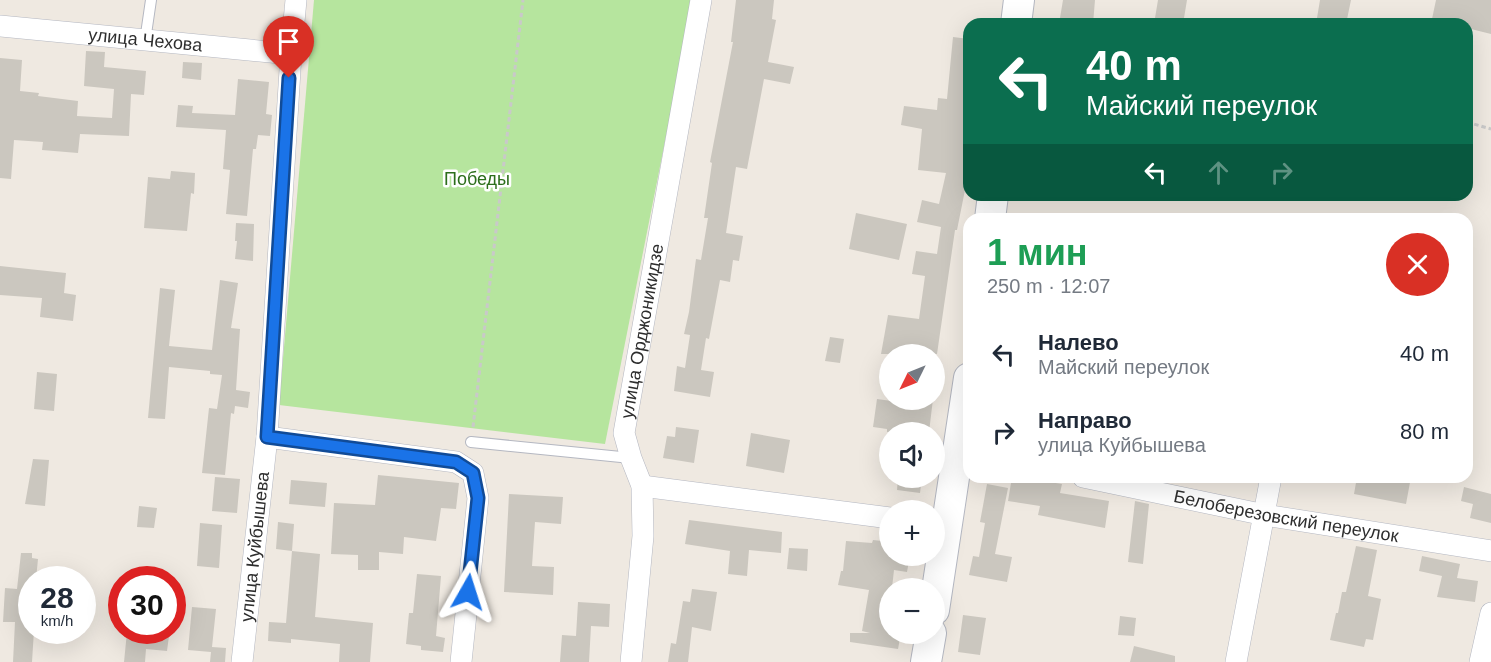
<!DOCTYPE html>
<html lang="ru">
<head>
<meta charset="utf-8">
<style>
	body { margin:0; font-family:Helvetica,sans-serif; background:#f2f2f3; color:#1f2937; height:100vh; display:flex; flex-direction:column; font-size:22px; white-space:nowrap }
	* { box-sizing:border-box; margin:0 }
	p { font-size:20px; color:#747a83 }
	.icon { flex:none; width:33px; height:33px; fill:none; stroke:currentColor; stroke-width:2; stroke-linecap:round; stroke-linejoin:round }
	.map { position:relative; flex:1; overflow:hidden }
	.details { position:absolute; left:963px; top:213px; width:510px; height:270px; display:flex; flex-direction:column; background:#fff; border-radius:18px; box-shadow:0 6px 24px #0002 }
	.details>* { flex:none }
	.top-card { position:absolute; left:963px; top:18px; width:510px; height:183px; border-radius:18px; box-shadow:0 6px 24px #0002; background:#0b6e4f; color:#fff; overflow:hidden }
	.needle { width:39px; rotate:227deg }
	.tools { position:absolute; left:879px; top:344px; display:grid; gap:12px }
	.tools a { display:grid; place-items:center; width:66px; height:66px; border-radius:50%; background:#fff; box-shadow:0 6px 24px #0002; font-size:30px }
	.speed { position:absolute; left:18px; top:566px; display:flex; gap:12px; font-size:30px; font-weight:700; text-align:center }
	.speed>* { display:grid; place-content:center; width:78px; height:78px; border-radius:50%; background:#fff; box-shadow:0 6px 24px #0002; line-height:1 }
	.speed small { font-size:15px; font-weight:400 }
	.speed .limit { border:9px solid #d22; background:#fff; color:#111 }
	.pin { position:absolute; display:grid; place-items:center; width:51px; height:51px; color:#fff; margin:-62px -26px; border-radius:50% 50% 50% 0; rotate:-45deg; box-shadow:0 0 6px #0007 }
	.pin .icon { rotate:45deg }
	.me { position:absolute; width:66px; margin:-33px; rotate:6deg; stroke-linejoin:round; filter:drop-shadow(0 0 4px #0008) }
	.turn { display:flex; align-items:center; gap:21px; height:126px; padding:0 24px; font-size:27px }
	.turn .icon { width:78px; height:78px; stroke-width:2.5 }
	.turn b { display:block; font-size:42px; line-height:51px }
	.lanes { display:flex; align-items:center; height:57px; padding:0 24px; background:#0003; justify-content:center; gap:30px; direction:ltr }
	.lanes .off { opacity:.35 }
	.round { display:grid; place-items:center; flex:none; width:63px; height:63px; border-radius:32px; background:#f2f2f3 }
	.headline { display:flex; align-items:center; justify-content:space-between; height:102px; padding:0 24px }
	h1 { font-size:36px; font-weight:700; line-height:45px; color:#1e9e55 }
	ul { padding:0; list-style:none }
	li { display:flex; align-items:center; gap:18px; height:78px; padding:0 24px }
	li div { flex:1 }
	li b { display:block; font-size:22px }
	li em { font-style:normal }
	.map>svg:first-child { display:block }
</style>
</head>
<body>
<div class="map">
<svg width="1491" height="662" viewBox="0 0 1491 662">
	<rect width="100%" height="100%" fill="#efe9e1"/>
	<!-- green -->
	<path fill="#b6e59e" d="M314 0H693L605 444 279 405Z"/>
	<!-- building -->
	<path fill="#cbc7bf" d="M736 0H774L772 19 776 20 768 62 794 67 790 84 764 79 747 169 736 167 726 233 743 236 739 261 733 260 730 282 720 280 709 339 706 338 701 370 714 372 710 397 674 391 677 366 685 368 690 335 684 334 689 312 696 259 701 260 708 218H704L712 163 710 162 733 42H731Z
		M1063 0H1095L1093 24H1059Z
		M1158 0H1187L1183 24H1154Z
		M1320 0H1351L1346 24H1316Z
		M1436 0H1491V34L1467 28V24H1452L1432 19Z
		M953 37 969 39V170L957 230H955L937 354H881L888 315 919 319 925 276 912 274 916 251 937 254 941 227 917 222 922 200 939 204 946 173 918 170 922 129 901 125 904 106 937 110 938 98 947 99Z
		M86 51 105 52 104 67 146 71 144 95 131 94 129 136 80 134 78 153 42 150 43 142 14 140 11 179 0 178V58L22 60 20 91 39 93 38 96 78 101 77 116 112 118 114 89 84 86Z
		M183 62 202 63 201 80 182 78Z
		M238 79 269 82 266 114 272 115 270 136 258 135 256 149H253L247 216 226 214 230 170 223 169 226 130 176 127 178 105 193 106 192 113 235 115Z
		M171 171 195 173 194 194 191 193 187 231 144 228 148 177 170 179Z
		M856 213 907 224 899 260 849 249Z
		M236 223 254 224 253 261 235 259 237 241H235Z
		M0 266 66 273 64 293 76 295 73 321 40 317 42 298 0 295Z
		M220 280 238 283 231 328 240 329 236 390 250 392 248 408 235 406 234 414 231 413 225 475 202 473 209 408 217 409 222 375 210 374V371L169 367 165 419 148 418 160 288 175 290 169 346 212 350Z
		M830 337 844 339 840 363 825 361Z
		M37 372 57 374 54 411 34 409Z
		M877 399 899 402V399H933L929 432H887V429L873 427Z
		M676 427 699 430 694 463 663 458 667 436 675 437Z
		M751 433 790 440 784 473 746 466Z
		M33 459 49 460 45 506 25 504Z
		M378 475 459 483 456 509 441 508 436 541 404 537 403 554 379 552V570H358V555L331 554 334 503 375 505Z
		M215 477 240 479 237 513 212 511Z
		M898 477H922L920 493 897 490Z
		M1012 477H1031V479L1062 484 1060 493 1109 501 1105 528 1038 515 1040 506 1008 501Z
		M1357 477H1411L1406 504 1354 494Z
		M291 480 327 483 325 507 289 504Z
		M987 484 1008 488 995 554 1012 557 1007 582 969 575 973 556 979 557 985 523 980 522Z
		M1464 487 1491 494V523L1470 518 1473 504 1461 501Z
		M509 494 563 497 561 524 535 522 532 566 554 567 553 595 504 592Z
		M1135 501 1149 504 1143 564 1128 562Z
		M139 506 157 508 154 528 137 527Z
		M689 520 782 532 781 553 749 550 747 576 728 574 730 551 685 544Z
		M278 522 294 524 292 551 276 549Z
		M200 523 222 525 219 568 197 566Z
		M873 540 890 542V555H910L907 572 894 570 892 588H890V633H901L898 649 850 642V633H870L862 631 869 590 838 585 841 571H843L846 541 872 543Z
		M1356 546 1377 550 1368 596 1381 599 1373 640 1366 639 1364 647 1330 640 1336 613H1338L1342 592H1346Z
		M789 548 808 549 807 571 787 569Z
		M292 551 320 554 315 617 373 623 370 662H339L340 644 291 639V643L268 641 269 622 286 623Z
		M21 553H32V558L38 559 36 579H32V630H34L32 662H13L15 622H3L5 588 17 589Z
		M1422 556 1460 564 1457 578 1478 581 1475 602 1437 597 1442 576 1419 571Z
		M417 574 441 576 436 636 445 638 443 652 421 650V646L406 644 409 613H413Z
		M692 589 717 592 711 631 692 627 688 662H668L671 643 676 644 683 601 690 602Z
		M578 602 610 604 609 627 591 626 589 662H560L562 635 576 636Z
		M192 607 216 609 212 647 226 648 225 662H210L211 652 188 650Z
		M963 615 986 618 980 655 958 652Z
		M1120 616 1136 618 1134 636 1118 635Z
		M127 632 169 636 167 651 146 649 145 662H124Z
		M1134 646 1175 656V662H1130Z"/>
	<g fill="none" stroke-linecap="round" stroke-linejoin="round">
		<!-- lane casing -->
		<g stroke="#b4b7c1" stroke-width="12">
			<path id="lane" d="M145 41 151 0
				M471 442 631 458"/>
		</g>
		<!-- street casing -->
		<g stroke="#b4b7c1" stroke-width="22">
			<g id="street">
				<path id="s1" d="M0 26 291 54"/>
				<path d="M267 437 456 462 473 473 478 498 461 662"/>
				<path id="s2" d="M1083 477 1265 515 1491 551"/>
				<path d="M642 486 890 518"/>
				<path id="s3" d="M242 662 267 437 291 54 296 0"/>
				<path id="s4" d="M631 662 643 536 642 486 631 458 624 433 701 0"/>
				<path d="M1236 662 1271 477"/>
				<path d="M1480 662 1491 613"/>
			</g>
		</g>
		<!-- secondary casing -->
		<g stroke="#b4b7c1" stroke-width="32">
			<path id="secondary" d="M1016 24 1019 0
				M990 219 993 195
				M934 610 969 378
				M926 662 931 633"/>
		</g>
		<!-- path -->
		<path stroke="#c9c9c9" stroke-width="3" stroke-dasharray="4.5 3" stroke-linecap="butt" d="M1467 122 1491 129
			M473 427 523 0"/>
		<!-- lane -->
		<use href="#lane" stroke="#fff" stroke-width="10"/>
		<!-- street -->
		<use href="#street" stroke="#fff" stroke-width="21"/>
		<!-- secondary -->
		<use href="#secondary" stroke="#fff" stroke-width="30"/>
	</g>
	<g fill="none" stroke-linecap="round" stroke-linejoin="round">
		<!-- route casing -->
		<g stroke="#114b97" stroke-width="15">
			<path id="route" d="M289 78 267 437 456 462 473 473 478 498 468 592"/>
		</g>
		<!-- route -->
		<use href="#route" stroke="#1a73e8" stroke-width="10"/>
	</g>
	<g text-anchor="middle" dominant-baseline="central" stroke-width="5" stroke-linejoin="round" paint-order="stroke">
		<!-- street labels -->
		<g font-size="18" fill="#2e2e2e" stroke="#fff">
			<text stroke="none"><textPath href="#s1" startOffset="146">улица Чехова</textPath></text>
			<text stroke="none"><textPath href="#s4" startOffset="336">улица Орджоникидзе</textPath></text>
			<text stroke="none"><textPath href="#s2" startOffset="207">Белоберезовский переулок</textPath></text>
			<text stroke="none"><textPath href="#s3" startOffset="116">улица Куйбышева</textPath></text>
		</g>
		<!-- park labels -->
		<g font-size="18" fill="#2c6e1b" stroke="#fff">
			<text x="477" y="179">Победы</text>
		</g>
	</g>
</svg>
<div class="tools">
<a><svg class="needle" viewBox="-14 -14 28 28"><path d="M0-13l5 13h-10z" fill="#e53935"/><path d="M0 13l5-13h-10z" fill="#747a83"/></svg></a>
<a><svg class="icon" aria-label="sound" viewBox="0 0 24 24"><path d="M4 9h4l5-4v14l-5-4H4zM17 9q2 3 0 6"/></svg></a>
<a>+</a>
<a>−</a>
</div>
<div class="speed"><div>28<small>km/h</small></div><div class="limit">30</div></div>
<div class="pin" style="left:289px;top:78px;background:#d93025"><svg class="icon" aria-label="arrive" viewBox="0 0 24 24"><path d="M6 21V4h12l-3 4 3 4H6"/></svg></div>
<svg class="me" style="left:468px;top:592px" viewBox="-20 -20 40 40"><path d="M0-17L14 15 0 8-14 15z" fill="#1a73e8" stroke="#fff" stroke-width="4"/></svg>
<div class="top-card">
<div class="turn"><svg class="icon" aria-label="left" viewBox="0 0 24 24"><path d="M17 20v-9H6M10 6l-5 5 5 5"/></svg><div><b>40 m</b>Майский переулок</div></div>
<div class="lanes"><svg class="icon" aria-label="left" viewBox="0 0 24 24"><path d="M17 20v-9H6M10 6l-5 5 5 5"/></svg><svg class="icon off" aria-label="ahead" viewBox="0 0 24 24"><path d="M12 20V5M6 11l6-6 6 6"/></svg><svg class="icon off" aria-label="right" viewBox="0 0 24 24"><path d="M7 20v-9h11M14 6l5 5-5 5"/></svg></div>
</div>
<section class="details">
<div class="headline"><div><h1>1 мин</h1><p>250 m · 12:07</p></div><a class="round" style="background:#d93025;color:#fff"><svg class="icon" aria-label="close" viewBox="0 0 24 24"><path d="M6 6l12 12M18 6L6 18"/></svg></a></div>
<ul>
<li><svg class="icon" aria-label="left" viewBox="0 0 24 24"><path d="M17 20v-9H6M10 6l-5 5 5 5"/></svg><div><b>Налево</b><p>Майский переулок</p></div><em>40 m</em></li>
<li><svg class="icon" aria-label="right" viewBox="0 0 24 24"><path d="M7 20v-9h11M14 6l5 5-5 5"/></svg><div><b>Направо</b><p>улица Куйбышева</p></div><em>80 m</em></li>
</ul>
</section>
</div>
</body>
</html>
